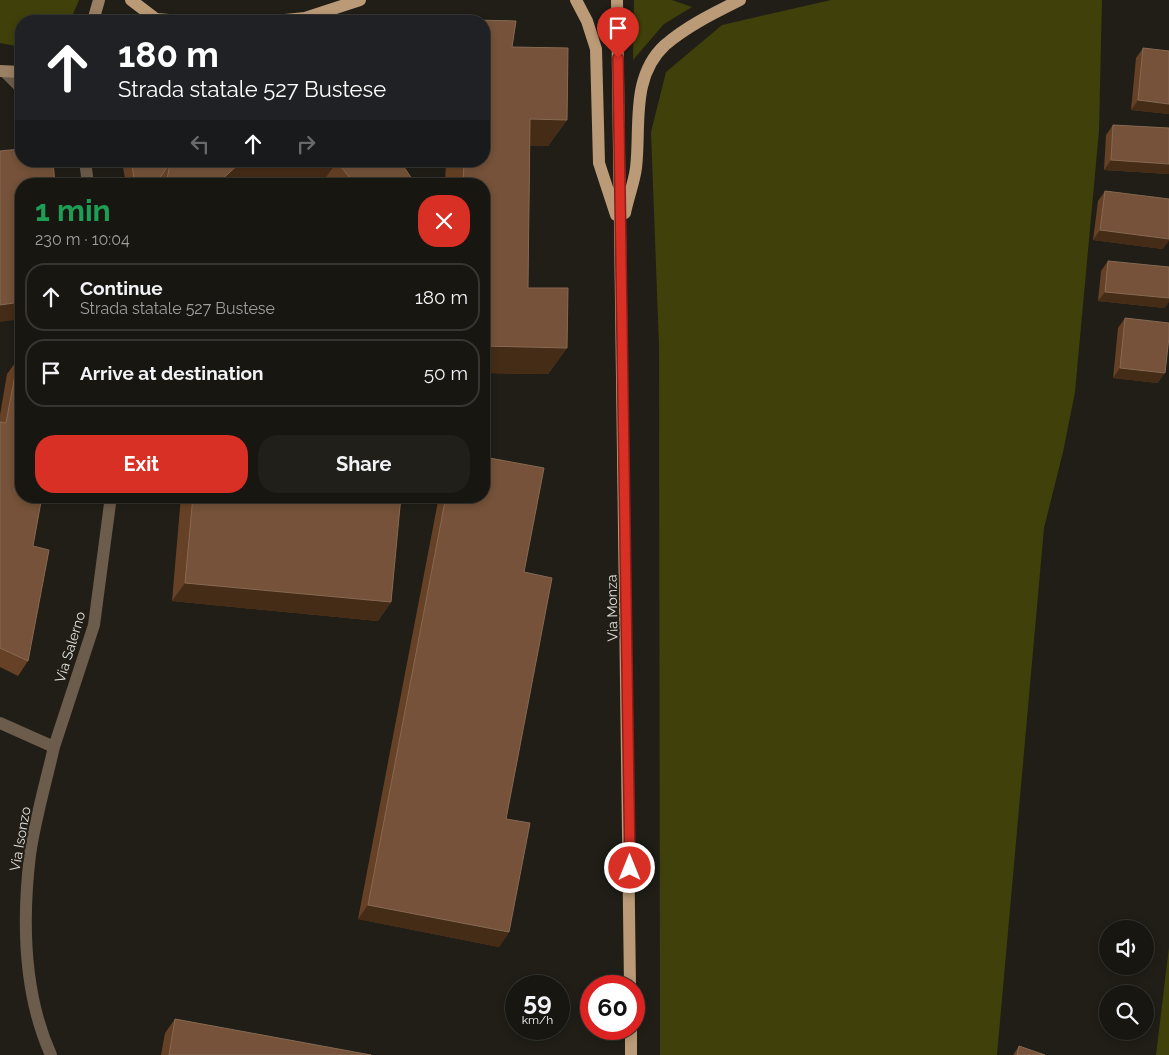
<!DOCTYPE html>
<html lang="en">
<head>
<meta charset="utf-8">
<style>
	body { margin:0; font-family:Raleway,sans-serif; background:#211f1a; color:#f1f3f6; height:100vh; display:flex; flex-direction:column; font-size:19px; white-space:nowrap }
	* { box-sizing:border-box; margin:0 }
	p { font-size:16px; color:#9f9f9f }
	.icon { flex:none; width:28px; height:28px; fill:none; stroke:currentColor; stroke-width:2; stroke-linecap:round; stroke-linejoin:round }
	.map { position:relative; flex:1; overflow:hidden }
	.sheet { position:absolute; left:15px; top:178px; width:475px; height:325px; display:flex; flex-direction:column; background:#181611; border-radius:20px; box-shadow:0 2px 8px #0003,0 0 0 1px #363531 }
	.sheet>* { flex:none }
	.top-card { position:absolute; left:15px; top:15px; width:475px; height:152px; border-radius:20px; box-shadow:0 2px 8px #0003,0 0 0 1px #363531; background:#202124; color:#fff; overflow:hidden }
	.fabs { position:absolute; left:1099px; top:920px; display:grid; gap:10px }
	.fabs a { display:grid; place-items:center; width:55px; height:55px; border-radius:50%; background:#181611; box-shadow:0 2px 8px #0003,0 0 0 1px #363531; font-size:25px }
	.speed { position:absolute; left:505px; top:975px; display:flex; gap:10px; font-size:25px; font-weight:700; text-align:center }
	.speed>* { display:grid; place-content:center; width:65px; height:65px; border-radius:50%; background:#181611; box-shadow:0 2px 8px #0003,0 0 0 1px #363531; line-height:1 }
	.speed small { font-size:12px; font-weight:400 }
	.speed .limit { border:8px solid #d22; background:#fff; color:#111 }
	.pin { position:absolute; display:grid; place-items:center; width:42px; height:42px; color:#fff; margin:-51px -21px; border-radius:50% 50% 50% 0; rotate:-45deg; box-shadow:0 0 5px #0007 }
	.pin .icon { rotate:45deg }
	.me { position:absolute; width:55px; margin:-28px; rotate:0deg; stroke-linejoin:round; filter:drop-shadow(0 0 4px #0008) }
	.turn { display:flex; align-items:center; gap:18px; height:105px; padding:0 20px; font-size:22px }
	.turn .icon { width:65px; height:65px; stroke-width:2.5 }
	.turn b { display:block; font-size:35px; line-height:42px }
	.lanes { display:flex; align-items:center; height:48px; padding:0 20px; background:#0003; justify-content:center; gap:25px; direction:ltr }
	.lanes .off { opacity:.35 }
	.round { display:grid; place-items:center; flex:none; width:52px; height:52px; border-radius:20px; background:#211f1a }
	.summary { display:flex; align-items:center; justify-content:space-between; height:85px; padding:0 20px }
	h1 { font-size:30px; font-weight:700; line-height:38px; color:#1e9e55 }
	.button { display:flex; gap:10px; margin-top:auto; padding:10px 20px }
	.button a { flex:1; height:58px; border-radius:20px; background:#d93025; color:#fff; font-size:20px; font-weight:700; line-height:58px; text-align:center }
	.button a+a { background:#211f1a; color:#f1f3f6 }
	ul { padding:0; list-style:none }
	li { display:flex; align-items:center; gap:15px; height:68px; margin:0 10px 8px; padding:0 10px; border:2px solid #363531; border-radius:20px }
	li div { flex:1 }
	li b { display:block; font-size:19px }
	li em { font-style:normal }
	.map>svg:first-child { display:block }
</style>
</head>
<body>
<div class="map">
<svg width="1169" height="1055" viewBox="0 0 1169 1055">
	<rect width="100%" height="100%" fill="#201e17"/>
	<!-- green -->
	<path fill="#3f400a" d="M0 0H79L70 21H21V47L0 43Z
		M634 0H672L692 7 664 24 633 60Z
		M831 0H1102L1099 131 1075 392 1063 452 1044 528 997 1055H660L659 346 651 132 666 72 722 25Z
		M1169 947V1055H1156Z"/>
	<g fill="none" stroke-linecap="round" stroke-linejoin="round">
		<!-- street -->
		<path stroke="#6c5c4b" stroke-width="12" d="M5 72 21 88
			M85 161 88 184
			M0 723 54 747 94 625 111 496
			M51 1055C23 993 22 922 30 855 35 819 46 782 54 747"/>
		<!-- secondary -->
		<path stroke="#997f64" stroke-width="12" d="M93 21 99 0
			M0 71 21 72"/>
		<!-- primary -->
		<path stroke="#bb9a77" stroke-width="12" d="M131 0 156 19
			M576 0 587 21 596 49 599 163 616 215
			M617 0 630 986
			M148 21 156 19 182 21
			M275 21 305 18 360 0
			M625 213C628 198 634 183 636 168 641 128 630 77 665 45 687 26 714 13 740 0
			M631 1029V1055"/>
	</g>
	<!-- wall -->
	<path fill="#674125" d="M476 20 516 21 512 47 568 48 567 120 548 146H530L528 288H568L567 348 548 374 484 373V184H445L446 161H484V21H475Z
		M1143 48 1169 51V114L1131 110 1136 58Z
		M1113 125 1169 128V174L1104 170 1106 135Z
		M123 161H162L167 167 170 164 389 161 393 166 412 184H300L273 177 230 184H126L122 162Z
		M1105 191 1163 249 1093 240 1098 201Z
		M1108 261 1165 308 1098 301 1101 271Z
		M1125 318 1158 383 1113 378 1118 328Z
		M18 359 33 546 28 661 18 676 0 667V415L7 374Z
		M181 496H401L391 602 378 621 172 601Z
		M439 496H484L524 572 506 819 509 932 499 947 358 919Z
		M175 1019 371 1055H161L165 1033Z
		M1019 1046 1045 1055H1013Z"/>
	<!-- shaded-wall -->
	<path fill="#452c17" d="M1138 100 1169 104V114L1131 110Z
		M530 119 567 120 548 146H512Z
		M1111 160 1169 164V174L1104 170Z
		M242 161H334L337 162 321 184H300L273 177 230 184H217Z
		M1100 230 1169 239V241L1163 249 1093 240Z
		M1105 292 1169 298V302L1165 308 1098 301Z
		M21 302V319L0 322V305Z
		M484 346 567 348 548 374 484 373Z
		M1120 368 1165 373 1158 383 1113 378Z
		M185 583 391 602 378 621 172 601Z
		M368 905 509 932 499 947 358 919Z"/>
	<!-- building -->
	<path fill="#755239" stroke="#866953" d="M476 20 516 21 512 47 568 48 567 120 530 119 528 288H568L567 348 484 346V184H463L464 161H484V21H476Z
		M1143 48 1169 51V104L1138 100Z
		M1113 125 1169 128V164L1111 160Z
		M21 149V161H53L55 184H21V302L0 305V151Z
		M131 161H162L167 167 158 181V184H135Z
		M174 161H242L217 184H166L170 164Z
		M334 161H389L393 166 400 161 414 182 409 184H355L337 162Z
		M1105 191 1169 199V239L1100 230Z
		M1108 261 1169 267V298L1105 292Z
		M1125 318 1169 323V337L1165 373 1120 368Z
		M18 359 21 360V496H42L33 546 49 550 28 661 0 648V422L6 423Z
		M484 457 544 468 524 572 552 578 506 819 530 823 509 932 368 905 446 496H484Z
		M193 496H401L391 602 185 583Z
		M175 1019 371 1055H169Z
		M1019 1046 1045 1055H1017Z"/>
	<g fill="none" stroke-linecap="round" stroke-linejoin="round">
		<!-- route casing -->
		<g stroke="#8d1f18" stroke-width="12">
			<path id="route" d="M618 58 630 868"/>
		</g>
		<!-- route -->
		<use href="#route" stroke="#d93025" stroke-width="9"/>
	</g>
	<g text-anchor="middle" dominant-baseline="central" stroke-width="4.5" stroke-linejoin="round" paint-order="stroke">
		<!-- street labels -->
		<g font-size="14" fill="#e4e2de" stroke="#201e17">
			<text transform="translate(612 608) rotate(-91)">Via Monza</text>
			<text transform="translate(70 647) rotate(-73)">Via Salerno</text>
			<text transform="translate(20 839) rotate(-80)">Via Isonzo</text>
		</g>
	</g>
</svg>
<div class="fabs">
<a><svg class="icon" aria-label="sound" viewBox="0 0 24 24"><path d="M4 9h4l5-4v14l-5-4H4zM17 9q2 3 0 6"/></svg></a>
<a><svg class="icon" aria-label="search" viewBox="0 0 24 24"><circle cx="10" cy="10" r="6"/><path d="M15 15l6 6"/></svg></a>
</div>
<div class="speed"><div>59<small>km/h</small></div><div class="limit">60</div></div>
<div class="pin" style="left:618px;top:58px;background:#d93025"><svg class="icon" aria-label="arrive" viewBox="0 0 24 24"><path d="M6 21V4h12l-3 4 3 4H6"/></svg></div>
<svg class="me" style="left:630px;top:868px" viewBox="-20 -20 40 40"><circle r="17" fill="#d93025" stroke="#fff" stroke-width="3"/><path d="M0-11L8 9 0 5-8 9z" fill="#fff"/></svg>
<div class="top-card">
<div class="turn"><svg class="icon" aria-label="ahead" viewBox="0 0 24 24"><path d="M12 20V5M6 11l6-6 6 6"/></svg><div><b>180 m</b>Strada statale 527 Bustese</div></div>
<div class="lanes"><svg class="icon off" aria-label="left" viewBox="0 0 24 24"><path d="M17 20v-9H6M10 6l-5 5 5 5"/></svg><svg class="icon" aria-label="ahead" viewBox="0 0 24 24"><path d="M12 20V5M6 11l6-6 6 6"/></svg><svg class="icon off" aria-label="right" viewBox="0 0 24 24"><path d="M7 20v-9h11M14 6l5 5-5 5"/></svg></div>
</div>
<section class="sheet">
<div class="summary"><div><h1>1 min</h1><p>230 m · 10:04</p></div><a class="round" style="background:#d93025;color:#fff"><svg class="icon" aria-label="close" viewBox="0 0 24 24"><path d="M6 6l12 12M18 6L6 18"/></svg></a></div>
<ul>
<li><svg class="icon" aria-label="ahead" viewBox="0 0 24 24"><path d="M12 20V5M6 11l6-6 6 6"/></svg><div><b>Continue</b><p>Strada statale 527 Bustese</p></div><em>180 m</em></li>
<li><svg class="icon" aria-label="arrive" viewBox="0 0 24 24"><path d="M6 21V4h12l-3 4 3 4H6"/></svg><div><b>Arrive at destination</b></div><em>50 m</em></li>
</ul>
<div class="button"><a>Exit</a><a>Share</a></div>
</section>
</div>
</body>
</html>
